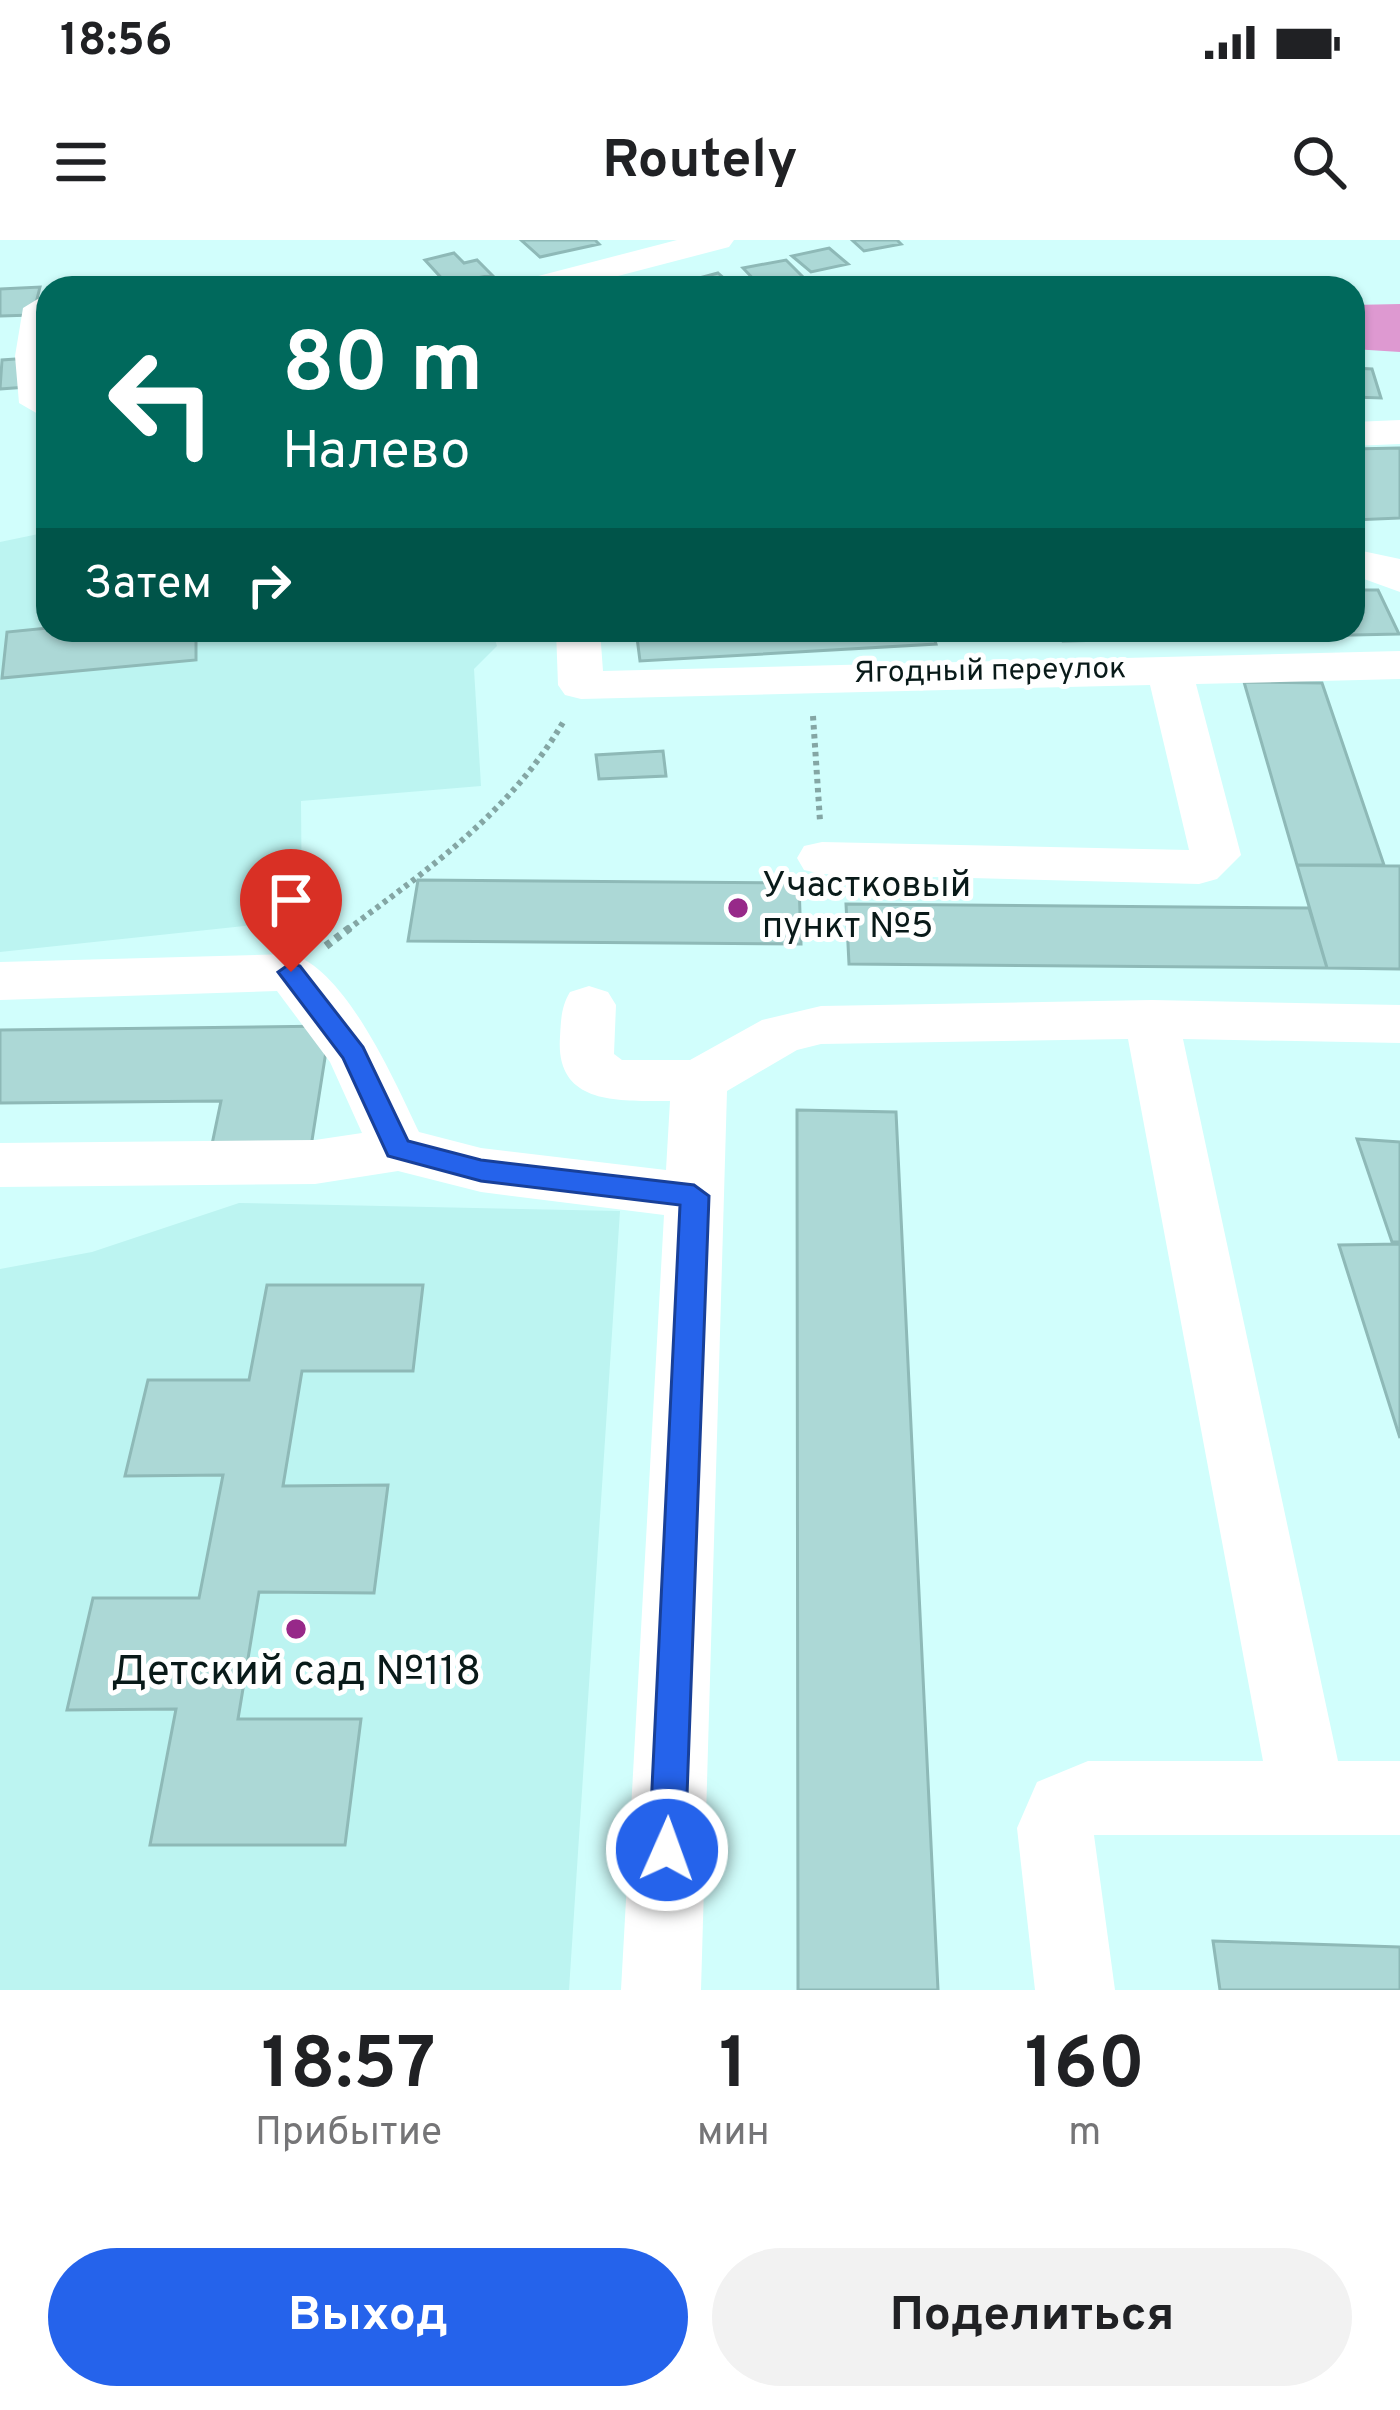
<!DOCTYPE html>
<html lang="ru">
<head>
<meta charset="utf-8">
<style>
	body { margin:0; font-family:Overpass,sans-serif; background:#f2f2f2; color:#202124; height:100vh; display:flex; flex-direction:column; font-size:45px; white-space:nowrap }
	* { box-sizing:border-box; margin:0 }
	p { font-size:39px; color:#757577 }
	.icon { flex:none; width:66px; height:66px; fill:none; stroke:currentColor; stroke-width:2; stroke-linecap:round; stroke-linejoin:round }
	.map { position:relative; height:1750px; overflow:hidden }
	.side { display:flex; flex-direction:column; background:#fff; flex:1 }
	.side>* { flex:none }
	.banner { position:absolute; left:36px; top:36px; width:1329px; height:366px; border-radius:36px; box-shadow:0 3px 9px #0004; background:#00695c; color:#fff; overflow:hidden }
	.pin { position:absolute; display:grid; place-items:center; width:102px; height:102px; color:#fff; margin:-123px -51px; border-radius:50% 50% 50% 0; rotate:-45deg; box-shadow:0 0 12px #0007 }
	.pin .icon { rotate:45deg }
	.me { position:absolute; width:132px; margin:-66px; rotate:2deg; stroke-linejoin:round; filter:drop-shadow(0 0 9px #0008) }
	.turn { display:flex; align-items:center; gap:42px; height:252px; padding:0 48px; font-size:54px }
	.turn .icon { width:156px; height:156px; stroke-width:2.5 }
	.turn b { display:block; font-size:84px; line-height:102px }
	.then { display:flex; align-items:center; height:114px; padding:0 48px; background:#0003; gap:24px; font-size:45px }
	.eta { display:flex; justify-content:space-evenly; align-items:center; height:204px; text-align:center }
	.eta b { font-size:72px; font-weight:700; line-height:84px }
	.button { display:flex; gap:24px; margin-top:auto; padding:24px 48px }
	.button a { flex:1; height:138px; border-radius:72px; background:#2563eb; color:#fff; font-size:48px; font-weight:700; line-height:138px; text-align:center }
	.button a+a { background:#f2f2f2; color:#202124 }
	.status { display:flex; justify-content:space-between; align-items:center; height:84px; padding:0 60px; background:#fff; direction:ltr }
	.status svg { height:33px; fill:currentColor }
	header { display:flex; justify-content:space-between; align-items:center; height:156px; padding:0 48px; background:#fff; font-size:54px; font-weight:700 }
	.map>svg:first-child { display:block }
</style>
</head>
<body>
<div class="status"><b>18:56</b><svg viewBox="0 0 49 12"><path d="M0 12V9h3v3zM5 12V6h3v6zM10 12V3h3v9zM15 12V0h3v12zM26 1h20v11H26zM47 4h2v5h-2z"/></svg></div>
<header><svg class="icon" aria-label="menu" viewBox="0 0 24 24"><path d="M4 6h16M4 12h16M4 18h16"/></svg>Routely<svg class="icon" aria-label="search" viewBox="0 0 24 24"><circle cx="10" cy="10" r="6"/><path d="M15 15l6 6"/></svg></header>
<div class="map">
<svg width="1400" height="1750" viewBox="0 0 1400 1750">
	<rect width="100%" height="100%" fill="#d1fefc"/>
	<!-- built -->
	<path fill="#bcf4f1" d="M48 292V390H492L497 406 474 429 481 546 301 561 302 680 0 712V302Z
		M239 963 620 971 569 1750H0V1029L92 1012Z"/>
	<!-- forest -->
	<path fill="#de99d1" d="M1400 64V112L1353 109V65Z"/>
	<!-- building -->
	<path fill="#acd8d6" stroke="#8eb9b7" stroke-width="3" d="M521 0H595L599 4 540 17Z
		M852 0H897L901 4 864 11Z
		M829 8 848 24 811 32 792 16Z
		M454 13 464 23 477 20 492 35 447 44 425 20Z
		M786 20 804 38 760 46 743 28Z
		M718 33 735 48 677 44Z
		M40 47 33 75 0 76V49Z
		M29 118 27 147 0 149 2 120Z
		M1353 128 1372 129 1381 158 1353 157Z
		M1400 208V278L1353 280V209Z
		M1353 350H1378L1399 394 1063 401 1060 390H1353Z
		M48 388 196 390V420L2 438 7 392Z
		M213 390H296L213 399Z
		M636 390H932L936 404 640 421Z
		M1244 442 1322 443 1384 625H1297Z
		M663 511 666 536 599 539 596 515Z
		M1297 625 1400 626V729L1327 728Z
		M418 640 799 643 801 704 408 701Z
		M846 664 1309 668 1327 728 849 724Z
		M330 786 310 913 210 914 221 861 0 863V790Z
		M797 870 896 872 938 1750H798Z
		M1357 899 1400 902V1002H1392Z
		M1400 1004V1198L1339 1005Z
		M267 1045H423L413 1131H302L283 1246 388 1245 374 1353 259 1352 238 1479H361L345 1605H150L176 1469 67 1470 93 1358H199L223 1235 125 1236 148 1140H249Z
		M1213 1701 1400 1707V1750H1220Z"/>
	<g fill="none" stroke-linecap="round" stroke-linejoin="round">
		<!-- path-far1 -->
		<path stroke="#84a6a4" stroke-width="6" stroke-dasharray="4.5 4.5" stroke-linecap="butt" d="M813 476 820 581
			M347 690C431 627 512 571 565 479"/>
		<!-- path -->
		<path stroke="#84a6a4" stroke-width="8" stroke-dasharray="6 6" stroke-linecap="butt" d="M326 706 351 687"/>
		<!-- minor -->
		<path fill="#fff" fill-rule="evenodd" d="M677 0H734L729 7 572 48H513L519 41Z
			M41 57 48 59V172L38 174 19 163 15 116 23 68Z
			M1400 180V204L1353 206V182Z
			M1353 309 1400 319V352L1353 335Z
			M556 390H600L603 431 1400 411V439L1196 444 1241 615 1217 639 1199 644 822 634 804 630 797 618 804 606 822 602 1189 610 1150 445 581 459 565 455 558 445Z
			M291 714C346 729 395 842 419 892L481 908 666 930 670 861C619 861 555 866 560 797 561 780 561 767 570 752L589 746 608 752 616 765 614 814 622 820H690L762 780 821 766 1152 760 1400 765V803L1183 799 1338 1521H1400V1595H1094L1115 1750H1035L1017 1588 1037 1542 1088 1521H1263L1128 799 821 804 797 810 727 851 701 1750H621L664 975 481 952 398 931 315 944 0 947V903L315 900 362 893 330 822 277 751 0 760V722Z"/>
	</g>
	<!-- route -->
	<path fill="#2563eb" stroke="#184099" stroke-width="3" d="M291 723 300 726 363 807 408 901 481 920 694 945 709 956 685 1610 680 1623 667 1628 654 1623 649 1610 680 965 481 941 388 916 343 818 278 732Z"/>
	<!-- markers -->
	<g fill="#972989" stroke="#fff" stroke-width="4.5">
		<circle cx="738" cy="668" r="12"/>
		<circle cx="296" cy="1389" r="12"/>
	</g>
	<g text-anchor="middle" dominant-baseline="central" stroke-width="10" stroke-linejoin="round" paint-order="stroke">
		<!-- far-street labels -->
		<g font-size="30" fill="#091a19" stroke="#fff">
			<text transform="translate(990 432) rotate(-1)">Ягодный переулок</text>
		</g>
		<!-- poi labels -->
		<g font-size="36" fill="#091a19" stroke="#fff" text-anchor="start">
			<text x="762" y="647">Участковый<tspan x="762" dy="41">пункт №5</tspan></text>
		</g>
		<!-- near-poi labels -->
		<g font-size="42" fill="#091a19" stroke="#fff">
			<text x="296" y="1433">Детский сад №118</text>
		</g>
	</g>
</svg>
<div class="pin" style="left:291px;top:732px;background:#d93025"><svg class="icon" aria-label="arrive" viewBox="0 0 24 24"><path d="M6 21V4h12l-3 4 3 4H6"/></svg></div>
<svg class="me" style="left:667px;top:1610px" viewBox="-20 -20 40 40"><circle r="17" fill="#2563eb" stroke="#fff" stroke-width="3"/><path d="M0-11L8 9 0 5-8 9z" fill="#fff"/></svg>
<div class="banner">
<div class="turn"><svg class="icon" aria-label="left" viewBox="0 0 24 24"><path d="M17 20v-9H6M10 6l-5 5 5 5"/></svg><div><b>80 m</b>Налево</div></div>
<div class="then">Затем<svg class="icon" aria-label="right" viewBox="0 0 24 24"><path d="M7 20v-9h11M14 6l5 5-5 5"/></svg></div>
</div>
</div>
<section class="side">
<div class="eta">
<div><b>18:57</b><p>Прибытие</p></div>
<div><b>1</b><p>мин</p></div>
<div><b>160</b><p>m</p></div>
</div>
<div class="button"><a>Выход</a><a>Поделиться</a></div>
</section>
</body>
</html>
